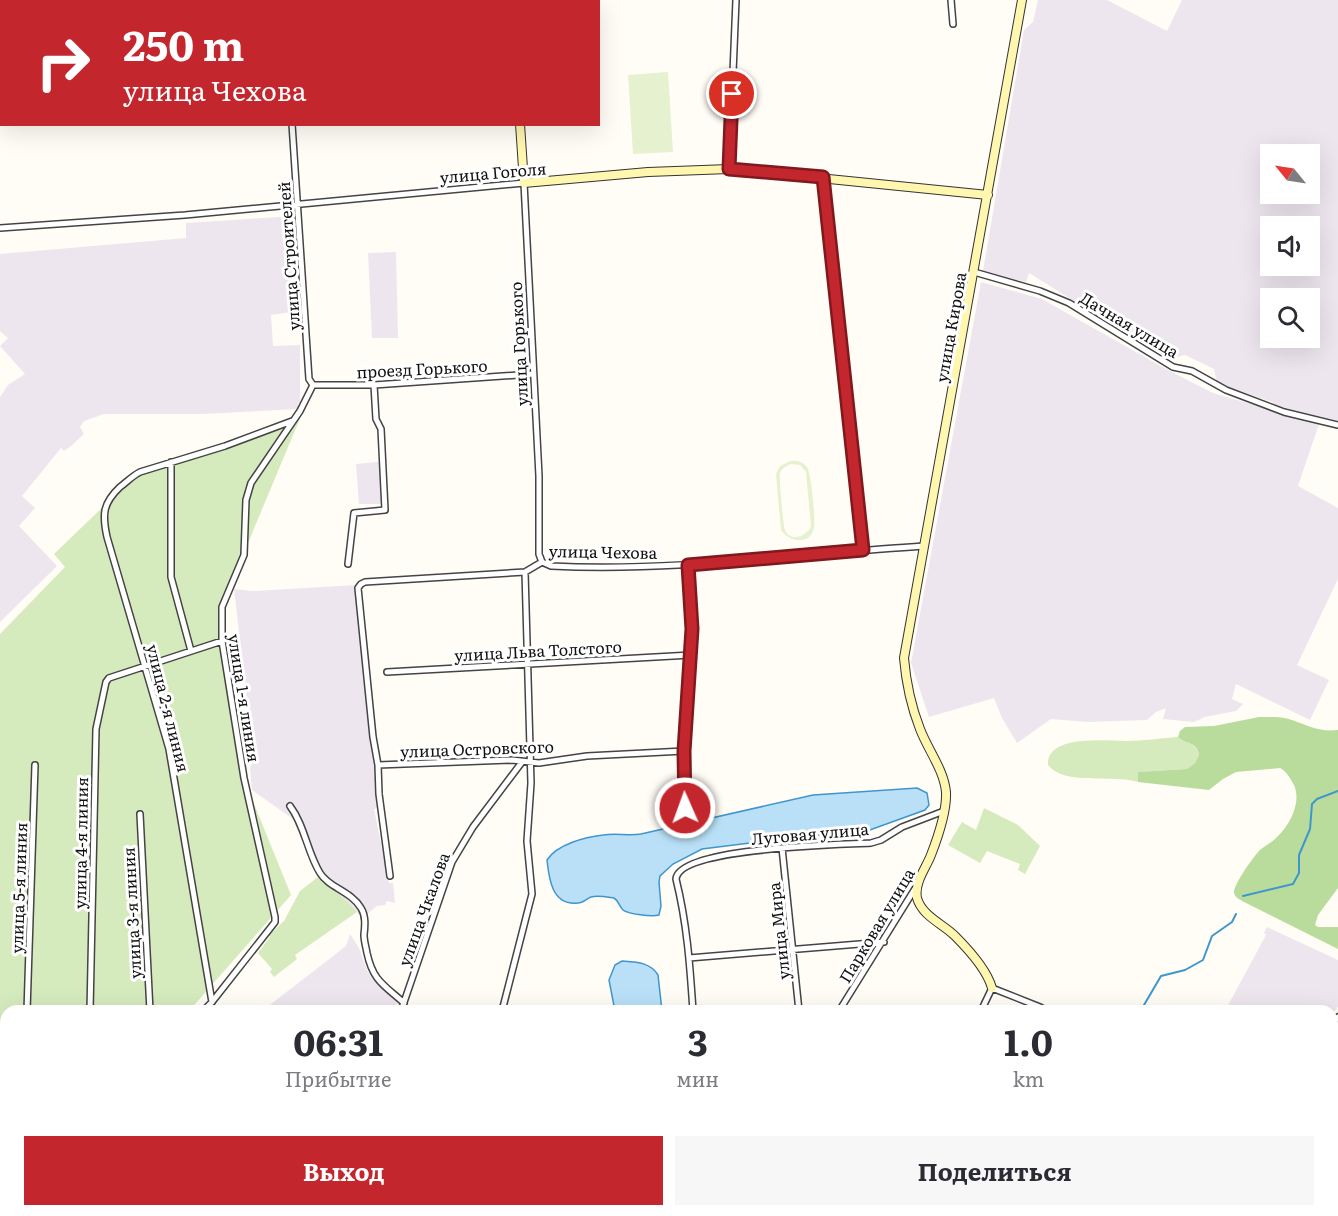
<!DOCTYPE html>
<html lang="ru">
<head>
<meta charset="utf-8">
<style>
	body { margin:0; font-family:Literata,serif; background:#f7f7f7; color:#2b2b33; height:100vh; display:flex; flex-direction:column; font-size:22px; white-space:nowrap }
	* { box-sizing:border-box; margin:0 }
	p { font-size:20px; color:#7c7c81 }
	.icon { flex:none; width:33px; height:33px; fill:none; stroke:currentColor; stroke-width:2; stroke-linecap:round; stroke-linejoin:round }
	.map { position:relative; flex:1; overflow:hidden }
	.drawer { position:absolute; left:0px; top:1005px; width:1338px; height:212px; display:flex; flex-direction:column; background:#fff; border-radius:18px 18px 0 0; box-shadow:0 6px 24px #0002 }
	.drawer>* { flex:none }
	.top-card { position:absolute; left:0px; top:0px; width:600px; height:126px; box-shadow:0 6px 24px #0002; background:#c4262e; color:#fff; overflow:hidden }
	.needle { width:39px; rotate:300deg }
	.controls { position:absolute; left:1260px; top:144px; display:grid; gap:12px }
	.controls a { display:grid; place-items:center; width:60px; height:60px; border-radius:0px; background:#fff; box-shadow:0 6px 24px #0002; font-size:30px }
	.pin { position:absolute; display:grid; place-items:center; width:51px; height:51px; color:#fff; margin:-26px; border:3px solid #fff; border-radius:50%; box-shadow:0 2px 6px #0007 }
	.me { position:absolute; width:66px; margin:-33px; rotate:358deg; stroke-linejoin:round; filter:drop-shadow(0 0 4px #0008) }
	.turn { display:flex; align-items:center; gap:21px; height:126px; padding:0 24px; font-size:27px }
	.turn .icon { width:78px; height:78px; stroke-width:2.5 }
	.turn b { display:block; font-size:42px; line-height:51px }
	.eta { display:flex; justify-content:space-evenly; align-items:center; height:102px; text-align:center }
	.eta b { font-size:36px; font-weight:700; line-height:42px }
	.button { display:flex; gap:12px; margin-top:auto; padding:12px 24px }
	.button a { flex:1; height:69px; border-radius:0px; background:#c4262e; color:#fff; font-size:24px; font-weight:700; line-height:69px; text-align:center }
	.button a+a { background:#f7f7f7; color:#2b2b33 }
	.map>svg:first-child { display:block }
</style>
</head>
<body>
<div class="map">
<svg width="1338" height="1216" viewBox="0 0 1338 1216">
	<rect width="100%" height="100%" fill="#fffdf5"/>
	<!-- industrial -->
	<path fill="#eee6ef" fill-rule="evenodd" d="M1038 0H1107L1167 31 1182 0H1338V421L1275 405 1272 402 1217 383 1214 369 1185 355 1174 358 1090 311 1029 273 1026 282 983 271 1024 30 1033 22ZM1270 154H1310V194H1270ZM1270 226H1310V266H1270ZM1270 298H1310V338H1270Z
		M294 216 299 290 297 295 299 311 271 315 273 346 300 345V403H298L299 409 202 414H104L84 421 80 427 84 434 71 446 64 451 61 448 22 496 35 508 19 526 57 566 0 622V397L8 385 25 374 0 346 8 338 0 331V254L186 238V223Z
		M396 252 398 338H372L368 253Z
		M981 282 1042 299 1166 369 1213 393 1319 424 1298 486 1338 508V579L1297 665 1329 680 1310 720 1236 684 1232 699 1243 704 1236 711 1205 717 1194 722 1163 719 1166 708 1156 712 1147 720 1087 722 1051 719 1017 743 1002 718 994 698 929 717 911 663Z
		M386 461 387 504H359L356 464Z
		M356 585 375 764 378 808 374 809 389 883H393L395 903 387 901 385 905 377 906 362 918 348 902 318 877 293 819 252 790 250 768 254 759 234 589 252 591Z
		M1267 927 1338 960V1007L1332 1014V1011H1225L1266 935 1264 933Z
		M350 934 359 948 367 970 373 980 396 1001 397 1006 395 1011H262L346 946Z
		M258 1211V1210L314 1211 312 1216H259Z"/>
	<!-- green -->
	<path fill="#d5ebbd" d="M301 416 220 610 242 774 291 895 189 1011H6V1210H124L125 1216H0V634L65 567 54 554 135 476Z
		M1178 737C1186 745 1196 741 1199 755L1195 763 1187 769 1139 772 1138 782C1113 774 1064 786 1048 765 1046 734 1108 741 1126 741 1143 741 1161 738 1178 737Z
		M984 808 1018 825 1040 846 1025 874 1018 870 1020 864 987 851 980 863 948 845 962 822 976 830Z
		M318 877 348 902 357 912 295 955 297 959 274 977 270 972 272 969 258 953 270 937 269 935 284 921 300 891Z
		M1123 1210H1186V1211L1183 1216H1107Z"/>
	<!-- forest -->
	<path fill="#b9dc9c" d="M1259 717C1270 717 1282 716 1292 720 1309 726 1319 732 1338 730V888L1318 915 1315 925 1318 927H1338V949L1244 902C1241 900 1235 898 1234 893 1233 885 1254 856 1260 850 1265 846 1271 843 1275 839 1289 827 1302 803 1294 785 1290 778 1287 772 1280 768L1236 772 1223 779 1209 790 1138 782V772L1187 769 1195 763 1199 755C1197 741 1186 745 1178 737L1180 731 1185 727 1214 726Z
		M328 1211V1210L892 1211 890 1216H326Z"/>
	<!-- pitch -->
	<path fill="#e6f2cf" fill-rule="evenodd" d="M668 72 673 152 633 154 628 75Z
		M790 461C797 460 802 461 807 467 811 472 816 520 814 528 810 546 789 542 781 530L776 474 780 466ZM791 464 800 465 806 472 811 526C807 536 791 543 785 530 783 526 779 477 780 473 782 468 786 466 791 464Z"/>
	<!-- water -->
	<path fill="#b9e0f7" stroke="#3f96cf" stroke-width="1.5" d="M917 788 927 793 929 805 925 810 867 831 805 836 702 849 673 864 660 876 659 882 661 906 659 915C652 917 628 914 623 910 619 906 619 901 614 898 607 897 598 895 591 897 586 899 583 903 578 903 552 906 549 879 547 860 557 844 586 837 603 835 616 833 628 836 641 834L813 795Z
		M622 961C636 962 650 962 658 975L662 1011H615L609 980 615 965Z"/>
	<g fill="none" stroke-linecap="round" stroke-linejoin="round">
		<!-- stream -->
		<path stroke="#3f96cf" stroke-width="2" d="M1243 896 1293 884 1299 873V855L1310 829 1312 804 1317 799 1338 791
			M1147 1011 1144 1005 1161 976 1185 970 1203 960 1212 936 1232 922 1236 914
			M1071 1216 1078 1210"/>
		<!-- street casing -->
		<g stroke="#444" stroke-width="8">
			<path id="street" d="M282 0 283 2
				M951 0 953 24
				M292 124 309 379 313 385
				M729 169 736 0
				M823 177 863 550
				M0 228 185 215 524 183 539 476V554L542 562
				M974 272 1040 291 1069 303 1173 367 1192 371 1226 390 1284 412 1338 425
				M313 385H374L533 374
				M171 462V577L191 651
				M542 562 551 566C676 572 800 554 924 546
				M348 564 354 513 385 510 381 429 376 419 374 385
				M387 672 691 655
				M378 765 512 760 539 763 587 756 684 751
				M290 806C305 826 307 852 320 873 329 888 351 891 361 908 366 916 365 926 364 935 364 941 366 947 367 953 373 981 384 985 404 1003
				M685 808 684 751 692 629 688 565
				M140 814 150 1011
				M782 848 799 1011
				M390 876 379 794 378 765 373 737 358 588 361 584 365 582 525 572 542 562
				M689 958 884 942
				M212 1002 169 749 107 537C102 514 103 503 120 487 127 482 132 476 140 472L225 446 292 421
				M27 1011 35 765
				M90 1011 96 729 106 682 109 678 222 641
				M203 1011 212 1002 275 922V917L244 778 222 641V607L244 555 246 500 251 483 300 411 313 385
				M401 1011 452 862 473 827 522 762
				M502 1011 532 894 527 841 531 783 525 572
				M693 1011C690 966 687 923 676 879 679 847 841 845 871 843L881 840 902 827 944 811
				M839 1011 916 887
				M981 1011 992 988 1040 1007 1047 1011
				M1332 1023 1338 1017
				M21 1216V1210
				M81 1216 86 1212
				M317 1216 320 1210
				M895 1216 898 1210
				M971 1216 974 1210
				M1187 1216 1191 1210"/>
		</g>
		<!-- secondary casing -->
		<g stroke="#333" stroke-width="10">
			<path id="secondary" d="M511 0V2
				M520 124 524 183 648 172 729 169 988 195
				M992 988C987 970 968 949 955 936 943 924 922 916 917 898 914 883 926 868 931 855 938 837 947 812 946 792 944 770 928 750 920 729 911 706 906 682 904 658L1022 0"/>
		</g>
		<!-- street -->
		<use href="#street" stroke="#fff" stroke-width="5"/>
		<!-- secondary -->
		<use href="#secondary" stroke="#fff6b0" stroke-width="8"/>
	</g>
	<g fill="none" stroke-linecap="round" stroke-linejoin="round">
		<!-- route casing -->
		<g stroke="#7f191e" stroke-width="15">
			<path id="route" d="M685 808 684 751 692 629 688 565 863 550 823 177 729 169 732 94"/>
		</g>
		<!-- route -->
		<use href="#route" stroke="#c4262e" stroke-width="10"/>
	</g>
	<g text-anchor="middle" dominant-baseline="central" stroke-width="6" stroke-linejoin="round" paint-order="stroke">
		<!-- street labels -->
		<g font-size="16" fill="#111" stroke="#fff">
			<text transform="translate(493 172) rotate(-5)">улица Гоголя</text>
			<text transform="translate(288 256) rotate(-94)">улица Строителей</text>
			<text transform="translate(1130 324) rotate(31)">Дачная улица</text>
			<text transform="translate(950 327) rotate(-80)">улица Кирова</text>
			<text transform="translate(518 344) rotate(-93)">улица Горького</text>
			<text transform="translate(422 368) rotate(-3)">проезд Горького</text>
			<text transform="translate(603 551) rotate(1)">улица Чехова</text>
			<text transform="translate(538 650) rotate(-3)">улица Льва Толстого</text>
			<text transform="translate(245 698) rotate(81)">улица 1-я линия</text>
			<text transform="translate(169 708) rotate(76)">улица 2-я линия</text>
			<text transform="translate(477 748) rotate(-2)">улица Островского</text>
			<text transform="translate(810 833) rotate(-5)">Луговая улица</text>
			<text transform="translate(80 843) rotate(-89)">улица 4-я линия</text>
			<text transform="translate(18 888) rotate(-88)">улица 5-я линия</text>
			<text transform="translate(423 909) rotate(-70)">улица Чкалова</text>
			<text transform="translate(131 913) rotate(-93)">улица 3-я линия</text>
			<text transform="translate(876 925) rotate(-59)">Парковая улица</text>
			<text transform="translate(778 931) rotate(-96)">улица Мира</text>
		</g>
	</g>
</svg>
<div class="controls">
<a><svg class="needle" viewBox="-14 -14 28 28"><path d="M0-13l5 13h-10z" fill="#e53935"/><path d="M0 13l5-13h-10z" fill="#7c7c81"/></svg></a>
<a><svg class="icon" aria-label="sound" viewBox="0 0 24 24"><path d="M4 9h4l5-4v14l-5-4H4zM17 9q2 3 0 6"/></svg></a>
<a><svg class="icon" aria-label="search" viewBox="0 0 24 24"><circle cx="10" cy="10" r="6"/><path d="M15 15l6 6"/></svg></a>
</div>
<div class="pin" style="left:732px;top:94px;background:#d93025"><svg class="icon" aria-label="arrive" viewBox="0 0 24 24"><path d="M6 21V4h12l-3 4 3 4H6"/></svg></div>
<svg class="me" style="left:685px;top:808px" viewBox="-20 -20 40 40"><circle r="17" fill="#c4262e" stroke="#fff" stroke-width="3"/><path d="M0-11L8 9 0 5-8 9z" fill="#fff"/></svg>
<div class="top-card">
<div class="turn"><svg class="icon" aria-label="right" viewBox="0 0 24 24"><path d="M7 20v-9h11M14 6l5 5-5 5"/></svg><div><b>250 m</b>улица Чехова</div></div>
</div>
<section class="drawer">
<div class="eta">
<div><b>06:31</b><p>Прибытие</p></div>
<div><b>3</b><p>мин</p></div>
<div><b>1.0</b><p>km</p></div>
</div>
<div class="button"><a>Выход</a><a>Поделиться</a></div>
</section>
</div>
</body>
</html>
